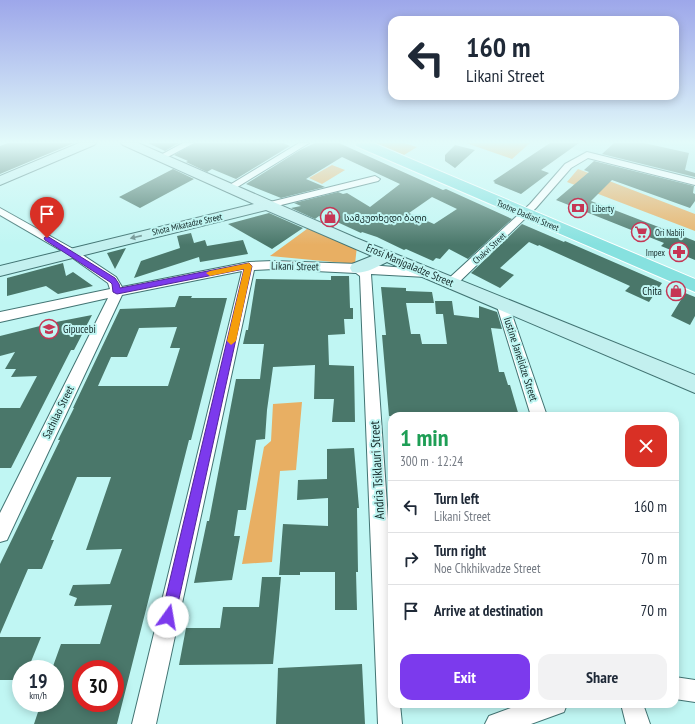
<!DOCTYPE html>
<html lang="en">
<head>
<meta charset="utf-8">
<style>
	body { margin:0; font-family:"PT Sans Narrow","Noto Sans Georgian",sans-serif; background:#f2f2f3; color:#1f2937; height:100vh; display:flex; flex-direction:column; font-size:15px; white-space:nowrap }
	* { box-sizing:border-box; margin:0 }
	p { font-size:13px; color:#747a83 }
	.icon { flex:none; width:22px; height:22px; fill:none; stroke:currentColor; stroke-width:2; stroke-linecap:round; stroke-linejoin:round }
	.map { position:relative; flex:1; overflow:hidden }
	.drawer { position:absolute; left:388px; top:412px; width:291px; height:296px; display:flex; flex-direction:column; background:#fff; border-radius:12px; box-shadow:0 2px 10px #0003 }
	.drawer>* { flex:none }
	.top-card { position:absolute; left:388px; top:16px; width:291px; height:84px; border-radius:12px; box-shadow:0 2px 10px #0003; background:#fff; color:#1f2937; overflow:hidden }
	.speed { position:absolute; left:12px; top:660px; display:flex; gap:8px; font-size:20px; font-weight:700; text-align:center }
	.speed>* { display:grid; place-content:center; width:52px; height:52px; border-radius:50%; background:#fff; box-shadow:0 2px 10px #0003; line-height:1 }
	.speed small { font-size:10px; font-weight:400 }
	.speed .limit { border:6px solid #d22; background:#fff; color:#111 }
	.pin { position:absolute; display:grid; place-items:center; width:34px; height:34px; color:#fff; margin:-41px -17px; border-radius:50% 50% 50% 0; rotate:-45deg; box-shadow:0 0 4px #0007 }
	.pin .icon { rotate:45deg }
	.me { position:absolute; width:44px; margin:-22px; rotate:13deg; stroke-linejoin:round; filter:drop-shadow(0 0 3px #0008) }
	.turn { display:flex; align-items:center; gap:14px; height:84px; padding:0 12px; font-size:18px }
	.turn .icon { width:52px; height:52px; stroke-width:2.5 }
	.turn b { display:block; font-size:28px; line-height:34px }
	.round { display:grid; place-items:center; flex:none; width:42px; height:42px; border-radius:12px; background:#f2f2f3 }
	.head { display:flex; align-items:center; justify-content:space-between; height:68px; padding:0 12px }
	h1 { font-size:24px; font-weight:700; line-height:30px; color:#1e9e55 }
	.action { display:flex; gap:8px; margin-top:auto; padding:8px 12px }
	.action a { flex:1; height:46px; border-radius:12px; background:#7c3aed; color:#fff; font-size:16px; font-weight:700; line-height:46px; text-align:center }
	.action a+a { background:#f2f2f3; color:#1f2937 }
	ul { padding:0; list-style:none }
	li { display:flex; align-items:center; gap:12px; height:52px; padding:0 12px; border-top:1px solid #e0e1e3 }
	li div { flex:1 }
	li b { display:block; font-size:15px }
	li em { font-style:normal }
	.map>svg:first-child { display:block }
</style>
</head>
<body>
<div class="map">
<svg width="695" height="724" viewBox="0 0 695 724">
	<rect width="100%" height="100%" fill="#c0f6f3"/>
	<!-- built -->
	<path fill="#aae8e6" d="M573 143H687L695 145V181L573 149Z"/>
	<!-- green -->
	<path fill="#e8af63" d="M375 143H404L417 147 404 155Z
		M466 143H530L512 159Z
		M332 165 345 170 322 184 309 178Z
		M578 169 695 214V231L567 182Z
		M311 226 357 246 355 264 270 256Z
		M302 402 296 470 280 471 272 562 242 564 264 447 271 441 273 404Z"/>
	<!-- building -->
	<path fill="#4a776a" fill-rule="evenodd" d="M8 143H74L0 174V146Z
		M148 143H179L165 151Z
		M195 143H283L290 146 236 179 212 169 207 172 186 162 188 161 174 155Z
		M315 143H339L443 190 446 189 512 219 468 259 449 249 440 259 436 258 433 261 406 249 404 250 377 237 362 232 361 233 335 221 333 222 319 216 315 219 291 208 301 206 294 203 338 192 343 194 347 193 370 207 400 184 342 157 306 179 325 187 281 198 246 184 300 150ZM432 197 457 209 434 224 409 213Z
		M550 143H579L541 170 549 173 521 194 494 183 495 182 493 181Z
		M614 143H644L689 153 685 170 695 173V177L602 154Z
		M455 145 475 150 455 168 445 161V155Z
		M594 161 694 186 693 193 695 194V201L690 208 612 180 591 201 695 241V260L661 246 664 243 556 200 589 172 584 170Z
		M173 169 194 179 140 208 119 197Z
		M269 213 303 228 272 249 228 224Z
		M522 224 564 242 565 241 662 283 649 302 625 291 630 286 539 245 538 246 529 242 500 268 514 275 500 288 471 273Z
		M191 233 194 243 205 240 207 246 243 240 248 254 200 262 199 257 134 278 141 261 180 248 177 236Z
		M126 248 115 269 107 253Z
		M63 263 66 276 73 272 93 286 58 294 46 286 7 296V278Z
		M331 276H349L350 308H353V319H344L345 334 328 335 329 365 354 366 355 422H332L334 399H314L315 365 273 367 267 410 265 439 256 440 246 510H238L234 536H240L232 580 194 583 207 521H209L236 379H260L264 344H243L246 330H248L256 279 331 280Z
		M381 287 406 288V291L432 292 434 303H406L411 334H420L422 344H447L443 314H436L435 301H452L454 315 479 318V306L497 312 502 329 491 328 499 372H504L508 385H510L519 416H491L490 413 486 412 434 413 435 416H389L382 335H386Z
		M685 293 695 297V316L690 325 671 316Z
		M179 296H192L191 298H227L191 440H189L117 724H34L41 703H55V669H52L61 644H100L112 605 74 606 77 598 69 595 73 585 110 584 122 549 86 550 111 477H77L51 540H54L42 569H28L0 634V564L60 440H58L74 408H73L120 309 175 307ZM177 327 170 348H180L168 386H98L111 357H127L139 328ZM81 669H115V703H81Z
		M92 315 74 350H71L11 468H0V408H20L37 376 11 377 16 369H5L15 352 0 356V336L56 322Z
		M354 448 359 508H357L358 572H356L357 610H335V572H300V575H279L283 524 328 526V498L297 500 298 480 327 479V449Z
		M262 577H281L273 664 179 665 186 628H220L223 607H259Z
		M0 637H41L28 669H21V680H0Z
		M362 664 365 724H276L278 668Z"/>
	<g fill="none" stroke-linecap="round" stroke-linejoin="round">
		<!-- street casing -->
		<g stroke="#427473" stroke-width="2">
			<path id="street" d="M183 143H194L162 160 159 161 155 158Z
				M299 143H309L231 191 228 192 223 189Z
				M587 152 695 179V185L588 158 571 168 536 208 455 286H447L445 283 447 280 530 204 565 164Z
				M375 176 380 179 378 181 269 208 264 205 266 203Z
				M0 208 75 250 116 277 122 287 249 262 274 261 358 264 430 270 432 273 430 276 426 277 371 274 392 577V704H400L402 724H378L360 276 356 273 274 269 254 270 156 724H132L242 271 122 295 7 540 0 542V513L108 298 0 322V312L110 289 108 283 67 254 0 215Z
				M502 299 506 300 508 303 547 416H531L496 303 498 300Z
				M675 677 695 680V702L675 699Z
				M522 704H567L564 712 531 724H485L489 716Z
				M621 704H643L650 724H626Z"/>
		</g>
		<!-- secondary casing -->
		<g stroke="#427473" stroke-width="2">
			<path id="secondary" d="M79 143H96L94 145 0 185V176Z
				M121 143H138L356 238 695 375V393L387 262C376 267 364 275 352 272L350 268 352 264 372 256 266 210 0 276V266L254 204 123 145Z"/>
		</g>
		<!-- primary casing -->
		<g stroke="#fff" stroke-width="2">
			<path id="primary" d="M355 143H373L695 279V292L356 146Z"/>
		</g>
		<!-- street -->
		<use href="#street" fill="#fff" fill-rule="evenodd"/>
		<!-- secondary -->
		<use href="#secondary" fill="#c3f0ef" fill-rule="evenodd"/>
		<!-- primary -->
		<use href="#primary" fill="#86e1df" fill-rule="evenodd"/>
	</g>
	<!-- one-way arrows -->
	<defs><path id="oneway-solid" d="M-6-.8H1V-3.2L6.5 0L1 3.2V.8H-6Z"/></defs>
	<use fill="#749695" href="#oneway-solid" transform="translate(136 237) rotate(167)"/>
	<!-- sky -->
	<linearGradient id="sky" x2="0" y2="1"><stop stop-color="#9da7ea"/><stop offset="0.58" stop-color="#e3fbfa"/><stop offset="1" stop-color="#e3fbfa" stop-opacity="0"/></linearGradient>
	<rect width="695" height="245" fill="url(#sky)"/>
	<!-- route -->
	<path fill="#7c3aed" stroke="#51269a" d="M47 236 115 278 119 284 120 288 249 263 252 266 175 617 173 622 168 624 163 622 161 617 244 269 117 294 113 292 112 284 110 282 45 240 44 238Z"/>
	<!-- slow -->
	<path fill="#f59e0b" d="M249 263 252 266 236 341 231 345 227 341 244 269 210 276 206 273 210 271Z"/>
	<!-- icons -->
	<defs>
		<g id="bank-ring" transform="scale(1)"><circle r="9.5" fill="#c0f6f3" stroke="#c63655" stroke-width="1.5"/><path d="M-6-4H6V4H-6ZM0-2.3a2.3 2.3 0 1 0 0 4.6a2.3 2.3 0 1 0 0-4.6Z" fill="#c63655"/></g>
		<g id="shop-ring" transform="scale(1)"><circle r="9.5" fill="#c0f6f3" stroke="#c63655" stroke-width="1.5"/><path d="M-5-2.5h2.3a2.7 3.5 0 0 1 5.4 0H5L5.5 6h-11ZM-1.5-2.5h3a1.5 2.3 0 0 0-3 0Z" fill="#c63655"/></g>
		<g id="supermarket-ring" transform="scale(1)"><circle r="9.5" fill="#c0f6f3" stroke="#c63655" stroke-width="1.5"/><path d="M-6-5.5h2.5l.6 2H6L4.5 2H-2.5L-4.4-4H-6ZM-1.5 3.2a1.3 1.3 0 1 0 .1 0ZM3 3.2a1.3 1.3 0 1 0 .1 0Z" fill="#c63655"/></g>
		<g id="pharmacy-ring" transform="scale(1)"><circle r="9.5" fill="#c0f6f3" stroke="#c63655" stroke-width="1.5"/><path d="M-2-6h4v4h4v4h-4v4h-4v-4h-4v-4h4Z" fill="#c63655"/></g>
		<g id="school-ring" transform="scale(1)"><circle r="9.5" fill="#c0f6f3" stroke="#c63655" stroke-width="1.5"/><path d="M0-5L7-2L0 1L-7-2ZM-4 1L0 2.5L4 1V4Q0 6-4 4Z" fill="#c63655"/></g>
	</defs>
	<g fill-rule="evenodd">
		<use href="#bank-ring" x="578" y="208"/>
		<use href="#shop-ring" x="330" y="217"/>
		<use href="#supermarket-ring" x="641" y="232"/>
		<use href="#pharmacy-ring" x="679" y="252"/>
		<use href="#shop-ring" x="676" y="291"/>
		<use href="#school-ring" x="49" y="329"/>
	</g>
	<g text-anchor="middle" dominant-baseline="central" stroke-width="4" stroke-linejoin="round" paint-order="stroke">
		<!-- far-poi labels -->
		<g font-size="9" fill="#132827" stroke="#c0f6f3" text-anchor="start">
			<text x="592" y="208">Liberty</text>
			<text x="344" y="217">სამკუთხედი ბაღი</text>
			<text x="655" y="232">Ori Nabiji</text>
			<text x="665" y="252" text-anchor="end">Impex</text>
		</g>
		<!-- far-street labels -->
		<g font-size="9" fill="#132827" stroke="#c0f6f3">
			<text transform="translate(528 215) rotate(23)">Tsotne Dadiani Street</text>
			<text transform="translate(187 224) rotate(-13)">Shota Mikatadze Street</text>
			<text transform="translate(489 248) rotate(-43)">Chakvi Street</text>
		</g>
		<!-- street labels -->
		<g font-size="11" fill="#132827" stroke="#c0f6f3">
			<text transform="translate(410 265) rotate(23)">Erosi Manjgaladze Street</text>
			<text transform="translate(295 266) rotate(1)">Likani Street</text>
			<text transform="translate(521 359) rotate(72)">Iustine Janelidze Street</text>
			<text transform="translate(58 412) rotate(-64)">Sachilao Street</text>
		</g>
		<!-- poi labels -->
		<g font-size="11" fill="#132827" stroke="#c0f6f3" text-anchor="end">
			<text x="662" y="291">Chita</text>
			<text x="63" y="329" text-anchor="start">Gipucebi</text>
		</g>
		<!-- near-street labels -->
		<g font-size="13" fill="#132827" stroke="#c0f6f3">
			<text transform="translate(377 470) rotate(-93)">Andria Tsiklauri Street</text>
		</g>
	</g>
</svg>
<div class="speed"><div>19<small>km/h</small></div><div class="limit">30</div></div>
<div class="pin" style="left:47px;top:238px;background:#d93025"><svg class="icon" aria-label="arrive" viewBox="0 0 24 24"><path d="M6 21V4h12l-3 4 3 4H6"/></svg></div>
<svg class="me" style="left:168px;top:617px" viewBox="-20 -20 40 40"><circle r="19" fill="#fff"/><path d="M0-13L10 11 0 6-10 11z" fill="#7c3aed"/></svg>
<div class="top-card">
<div class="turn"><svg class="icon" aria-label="left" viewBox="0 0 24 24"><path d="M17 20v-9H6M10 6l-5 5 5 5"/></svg><div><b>160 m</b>Likani Street</div></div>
</div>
<section class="drawer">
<div class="head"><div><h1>1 min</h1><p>300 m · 12:24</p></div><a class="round" style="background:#d93025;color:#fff"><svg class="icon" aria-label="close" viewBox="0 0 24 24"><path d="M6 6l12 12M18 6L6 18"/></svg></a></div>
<ul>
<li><svg class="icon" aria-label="left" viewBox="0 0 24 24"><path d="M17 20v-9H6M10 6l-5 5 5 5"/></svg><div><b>Turn left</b><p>Likani Street</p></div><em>160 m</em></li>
<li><svg class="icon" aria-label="right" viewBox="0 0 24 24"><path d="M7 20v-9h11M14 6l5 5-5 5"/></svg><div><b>Turn right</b><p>Noe Chkhikvadze Street</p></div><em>70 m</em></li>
<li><svg class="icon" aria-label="arrive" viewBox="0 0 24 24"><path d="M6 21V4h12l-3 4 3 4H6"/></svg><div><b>Arrive at destination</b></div><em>70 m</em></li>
</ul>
<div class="action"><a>Exit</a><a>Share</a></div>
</section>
</div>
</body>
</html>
